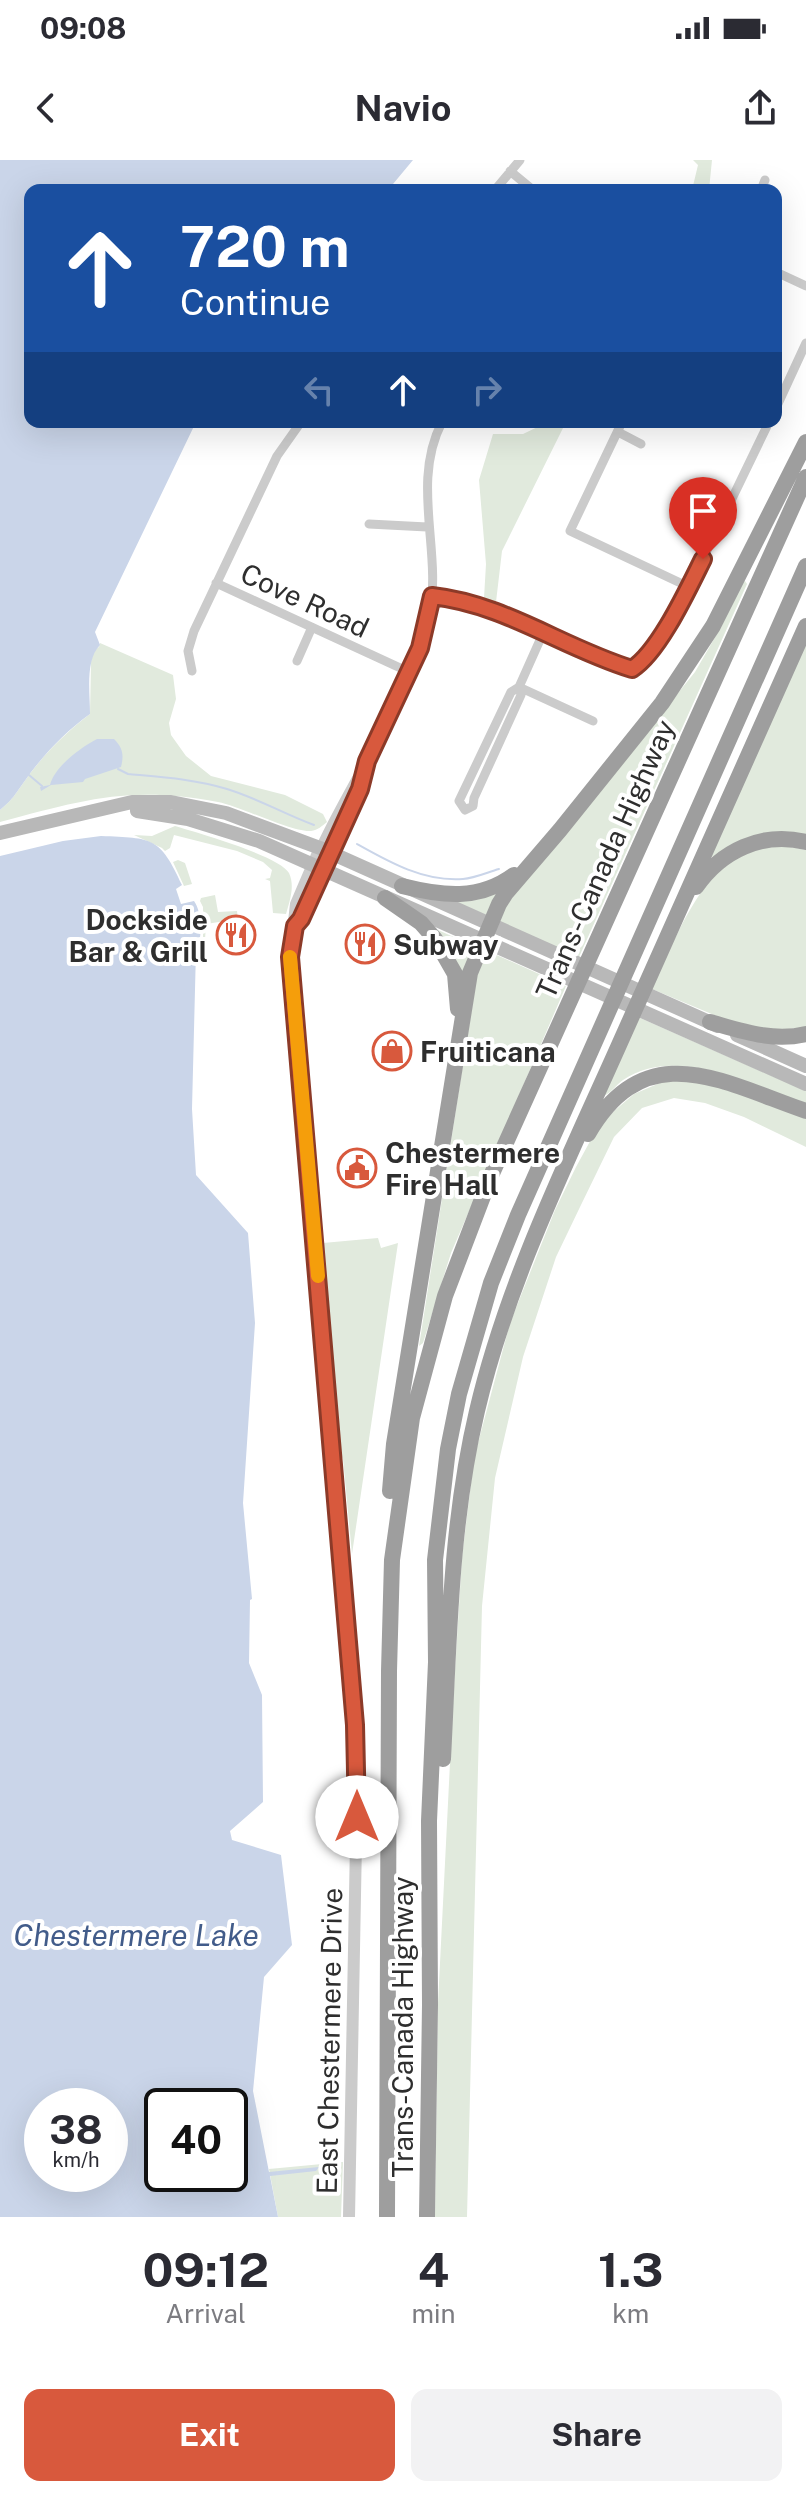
<!DOCTYPE html>
<html lang="en">
<head>
<meta charset="utf-8">
<style>
	body { margin:0; font-family:"Public Sans",sans-serif; background:#f2f2f3; color:#2b2b33; height:100vh; display:flex; flex-direction:column; font-size:30px; white-space:nowrap }
	* { box-sizing:border-box; margin:0 }
	p { font-size:26px; color:#7c7c81 }
	.icon { flex:none; width:44px; height:44px; fill:none; stroke:currentColor; stroke-width:2; stroke-linecap:round; stroke-linejoin:round }
	.map { position:relative; height:2057px; overflow:hidden }
	.drawer { display:flex; flex-direction:column; background:#fff; flex:1 }
	.drawer>* { flex:none }
	.hud { position:absolute; left:24px; top:24px; width:758px; height:244px; border-radius:16px; box-shadow:0 8px 32px #0002; background:#1a4fa0; color:#fff; overflow:hidden }
	.speed { position:absolute; left:24px; top:1928px; display:flex; gap:16px; font-size:40px; font-weight:700; text-align:center }
	.speed>* { display:grid; place-content:center; width:104px; height:104px; border-radius:50%; background:#fff; box-shadow:0 8px 32px #0002; line-height:1 }
	.speed small { font-size:20px; font-weight:400 }
	.speed .limit { border:4px solid #111; border-radius:12px; background:#fff; color:#111 }
	.pin { position:absolute; display:grid; place-items:center; width:68px; height:68px; color:#fff; margin:-82px -34px; border-radius:50% 50% 50% 0; rotate:-45deg; box-shadow:0 0 8px #0007 }
	.pin .icon { rotate:45deg }
	.me { position:absolute; width:88px; margin:-44px; rotate:0deg; stroke-linejoin:round; filter:drop-shadow(0 0 6px #0008) }
	.turn { display:flex; align-items:center; gap:28px; height:168px; padding:0 24px; font-size:36px }
	.turn .icon { width:104px; height:104px; stroke-width:2.5 }
	.turn b { display:block; font-size:56px; line-height:68px }
	.lanes { display:flex; align-items:center; height:76px; padding:0 24px; background:#0003; justify-content:center; gap:40px; direction:ltr }
	.lanes .off { opacity:.35 }
	.eta { display:flex; justify-content:space-evenly; align-items:center; height:136px; text-align:center }
	.eta b { font-size:48px; font-weight:700; line-height:56px }
	.button { display:flex; gap:16px; margin-top:auto; padding:16px 24px }
	.button a { flex:1; height:92px; border-radius:16px; background:#d8593d; color:#fff; font-size:32px; font-weight:700; line-height:92px; text-align:center }
	.button a+a { background:#f2f2f3; color:#2b2b33 }
	.status { display:flex; justify-content:space-between; align-items:center; height:56px; padding:0 40px; background:#fff; direction:ltr }
	.status svg { height:22px; fill:currentColor }
	header { display:flex; justify-content:space-between; align-items:center; height:104px; padding:0 24px; background:#fff; font-size:36px; font-weight:700 }
	.map>svg:first-child { display:block }
</style>
</head>
<body>
<div class="status"><b>09:08</b><svg viewBox="0 0 49 12"><path d="M0 12V9h3v3zM5 12V6h3v6zM10 12V3h3v9zM15 12V0h3v12zM26 1h20v11H26zM47 4h2v5h-2z"/></svg></div>
<header><svg class="icon" aria-label="back" viewBox="0 0 24 24"><path d="M15 5l-7 7 7 7"/></svg>Navio<svg class="icon" aria-label="share" viewBox="0 0 24 24"><path d="M12 15V3M7 8l5-5 5 5M5 13v7h14v-7"/></svg></header>
<div class="map">
<svg width="806" height="2057" viewBox="0 0 806 2057">
	<rect width="100%" height="100%" fill="#fff"/>
	<!-- green -->
	<path fill="#e1eadd" d="M693 0H712L709 30H692L698 5Z
		M548 262H566L502 391 496 442 484 438 486 404 479 320 493 274H523Z
		M745 421 747 424 579 797 500 762 501 751 695 512 721 467 741 423Z
		M806 479V676L707 698Z
		M100 483 173 515 176 539 169 563 171 575 186 596 211 616 285 635 323 654 327 662C322 666 318 670 311 671 293 673 240 646 218 642 131 625 82 640 0 662V650C13 639 14 636 24 622 42 596 65 573 90 554L91 502 93 490 99 487Z
		M175 666C195 672 280 696 289 713 295 726 290 740 286 754L273 753 270 721 265 719 270 718 272 710 263 702 237 691 174 675 170 688 165 691 162 688 134 675 152 676Z
		M786 686 806 690V867L771 871 726 860 652 829C672 786 698 715 743 694 756 688 771 687 786 686Z
		M178 700 185 703 192 724 184 726 173 702Z
		M499 731 488 756 454 741Z
		M215 735 218 752 237 751 238 759 206 764 205 780H203V747L200 741 201 738Z
		M438 770 474 786 463 820 437 773Z
		M490 792 566 826 451 1093 423 1183 419 1186 478 809Z
		M638 857 806 931V945C754 925 676 884 623 920 616 925 612 932 604 936Z
		M667 920 706 921 806 958V987L744 957 705 943 674 938 642 948 614 977 580 1047 556 1097 523 1197 495 1318 482 1446 467 2057H435L438 1843 453 1543 462 1397 474 1298 510 1163 555 1050 576 1007 600 963 634 934Z
		M378 1078 381 1088 398 1083 352 1394 343 1299 339 1291 323 1083Z
		M343 2002 341 2057H278L269 2009Z"/>
	<!-- water -->
	<path fill="#cad5e9" fill-rule="evenodd" d="M0 0H413L388 30H30V262H196L95 472 100 485C85 500 90 532 90 554 65 572 42 596 24 622 14 636 13 639 0 650Z
		M97 579H114C123 588 124 595 121 607L85 619 83 622 51 625 41 631 40 627 50 625C55 606 80 588 97 579Z
		M101 676C153 678 160 677 182 725L176 729 181 744 194 741C202 752 203 778 196 790L192 949 196 1015 248 1073 255 1163 243 1343 252 1439 250 1440 249 1503 262 1535 263 1642 230 1671 232 1680 281 1695 292 1785 264 1817 253 1931 269 2012 319 2007 316 2011 270 2016 278 2057H0V696L63 681ZM110 1946V2014H42V1946ZM230 1946V2014H162V1946Z"/>
	<g fill="none" stroke-linecap="round" stroke-linejoin="round">
		<!-- stream -->
		<path stroke="#cad5e9" stroke-width="2" d="M118 609 128 614C161 617 195 619 227 629 257 638 284 654 314 665
			M29 615 42 626
			M357 684C389 702 424 722 463 719 475 718 488 712 499 709"/>
		<!-- minor -->
		<path stroke="#cbcbcb" stroke-width="9" d="M510 11 533 30
			M495 30 520 0
			M631 30H635
			M761 30 765 20
			M776 112 806 126
			M776 248 806 183
			M622 262 570 371 689 427
			M618 272 641 284
			M369 364 427 367
			M216 423 409 512
			M432 436C505 444 563 488 632 509L647 494 684 438 769 262
			M297 501 312 467
			M192 511 188 491 194 471 277 296 301 262
			M519 527 521 535 474 638 473 646 465 650 459 641 511 532 519 527 544 471
			M519 527 593 561
			M320 688C355 612 410 539 429 456 443 393 410 324 442 262
			M330 693 360 629 366 608"/>
		<!-- tertiary -->
		<path stroke="#cbcbcb" stroke-width="12" d="M320 688 296 744 290 797 355 1565 357 1628 349 2057
			M295 766 301 759 330 693"/>
		<!-- secondary -->
		<path stroke="#b8b8b8" stroke-width="14" d="M137 651 188 659 259 681 806 924
			M0 673 132 642H171L226 653 320 688 718 866
			M737 875 806 906"/>
		<!-- trunk -->
		<path stroke="#9e9e9e" stroke-width="16" d="M402 726C442 736 479 741 514 715
			M696 727C721 691 762 671 806 682
			M385 738 421 763 435 779 455 814 458 849
			M710 862C742 871 773 882 806 874
			M588 974C646 874 722 922 806 951
			M390 1331 394 1284 470 813 499 744 506 733 560 670 662 543 713 466 806 282
			M443 1599C449 1483 450 1364 477 1251 507 1123 566 1004 619 885 681 745 743 605 806 466
			M387 2057 389 1511 392 1400 412 1258 445 1136 490 1018 806 317
			M427 2057 430 1845 429 1661 436 1502 435 1400 448 1289 459 1234 491 1123 518 1055 806 406"/>
	</g>
	<g fill="none" stroke-linecap="round" stroke-linejoin="round">
		<!-- route casing -->
		<g stroke="#8c3a28" stroke-width="20">
			<path id="route" d="M357 1657 355 1565 290 797 295 766 301 759 360 629 367 601 420 488 432 436C505 444 563 488 632 509 659 492 688 429 703 399"/>
		</g>
		<!-- route -->
		<use href="#route" stroke="#d8593d" stroke-width="14"/>
		<!-- slow -->
		<path stroke="#f59e0b" stroke-width="14" d="M290 797 318 1116"/>
	</g>
	<!-- icons -->
	<defs>
		<g id="restaurant-ring" transform="scale(2)"><circle r="9.5" fill="#fff" stroke="#d8593d" stroke-width="1.5"/><path d="M-5-6h1v4h1v-4h1v4h1v-4h1v5L-1.5 .5V6h-2V.5L-5-1ZM5-6V6H3V1.5H1.5Q1.5-4 5-6Z" fill="#d8593d"/></g>
		<g id="shop-ring" transform="scale(2)"><circle r="9.5" fill="#fff" stroke="#d8593d" stroke-width="1.5"/><path d="M-5-2.5h2.3a2.7 3.5 0 0 1 5.4 0H5L5.5 6h-11ZM-1.5-2.5h3a1.5 2.3 0 0 0-3 0Z" fill="#d8593d"/></g>
		<g id="civic-ring" transform="scale(2)"><circle r="9.5" fill="#fff" stroke="#d8593d" stroke-width="1.5"/><path d="M-.6-6.5H3V-4.5H.6V-3L4-1V1h2V6H-6V1h2V-1L-.6-3ZM-1.2 2.5V6h2.4V2.5Z" fill="#d8593d"/></g>
	</defs>
	<g fill-rule="evenodd">
		<use href="#restaurant-ring" x="236" y="775"/>
		<use href="#restaurant-ring" x="365" y="784"/>
		<use href="#shop-ring" x="392" y="891"/>
		<use href="#civic-ring" x="357" y="1008"/>
	</g>
	<g text-anchor="middle" dominant-baseline="central" stroke-width="8" stroke-linejoin="round" paint-order="stroke">
		<!-- street labels -->
		<g font-size="28" fill="#2e2e2e" stroke="#fff">
			<text transform="translate(305 440) rotate(25)">Cove Road</text>
			<text transform="translate(605 699) rotate(-66)">Trans-Canada Highway</text>
			<text transform="translate(402 1867) rotate(-90)">Trans-Canada Highway</text>
			<text transform="translate(329 1881) rotate(-89)">East Chestermere Drive</text>
		</g>
		<!-- poi labels -->
		<g font-size="28" font-weight="bold" fill="#2e2e2e" stroke="#fff" text-anchor="start">
			<text x="208" y="759" text-anchor="end">Dockside<tspan x="208" dy="32">Bar &amp; Grill</tspan></text>
			<text x="393" y="784">Subway</text>
			<text x="420" y="891">Fruiticana</text>
			<text x="385" y="992">Chestermere<tspan x="385" dy="32">Fire Hall</tspan></text>
		</g>
		<!-- water labels -->
		<g font-size="30" font-style="italic" fill="#425c8a" stroke="#fff">
			<text x="136" y="1775">Chestermere Lake</text>
		</g>
	</g>
</svg>
<div class="speed"><div>38<small>km/h</small></div><div class="limit">40</div></div>
<div class="pin" style="left:703px;top:399px;background:#d93025"><svg class="icon" aria-label="arrive" viewBox="0 0 24 24"><path d="M6 21V4h12l-3 4 3 4H6"/></svg></div>
<svg class="me" style="left:357px;top:1657px" viewBox="-20 -20 40 40"><circle r="19" fill="#fff"/><path d="M0-13L10 11 0 6-10 11z" fill="#d8593d"/></svg>
<div class="hud">
<div class="turn"><svg class="icon" aria-label="ahead" viewBox="0 0 24 24"><path d="M12 20V5M6 11l6-6 6 6"/></svg><div><b>720 m</b>Continue</div></div>
<div class="lanes"><svg class="icon off" aria-label="left" viewBox="0 0 24 24"><path d="M17 20v-9H6M10 6l-5 5 5 5"/></svg><svg class="icon" aria-label="ahead" viewBox="0 0 24 24"><path d="M12 20V5M6 11l6-6 6 6"/></svg><svg class="icon off" aria-label="right" viewBox="0 0 24 24"><path d="M7 20v-9h11M14 6l5 5-5 5"/></svg></div>
</div>
</div>
<section class="drawer">
<div class="eta">
<div><b>09:12</b><p>Arrival</p></div>
<div><b>4</b><p>min</p></div>
<div><b>1.3</b><p>km</p></div>
</div>
<div class="button"><a>Exit</a><a>Share</a></div>
</section>
</body>
</html>
